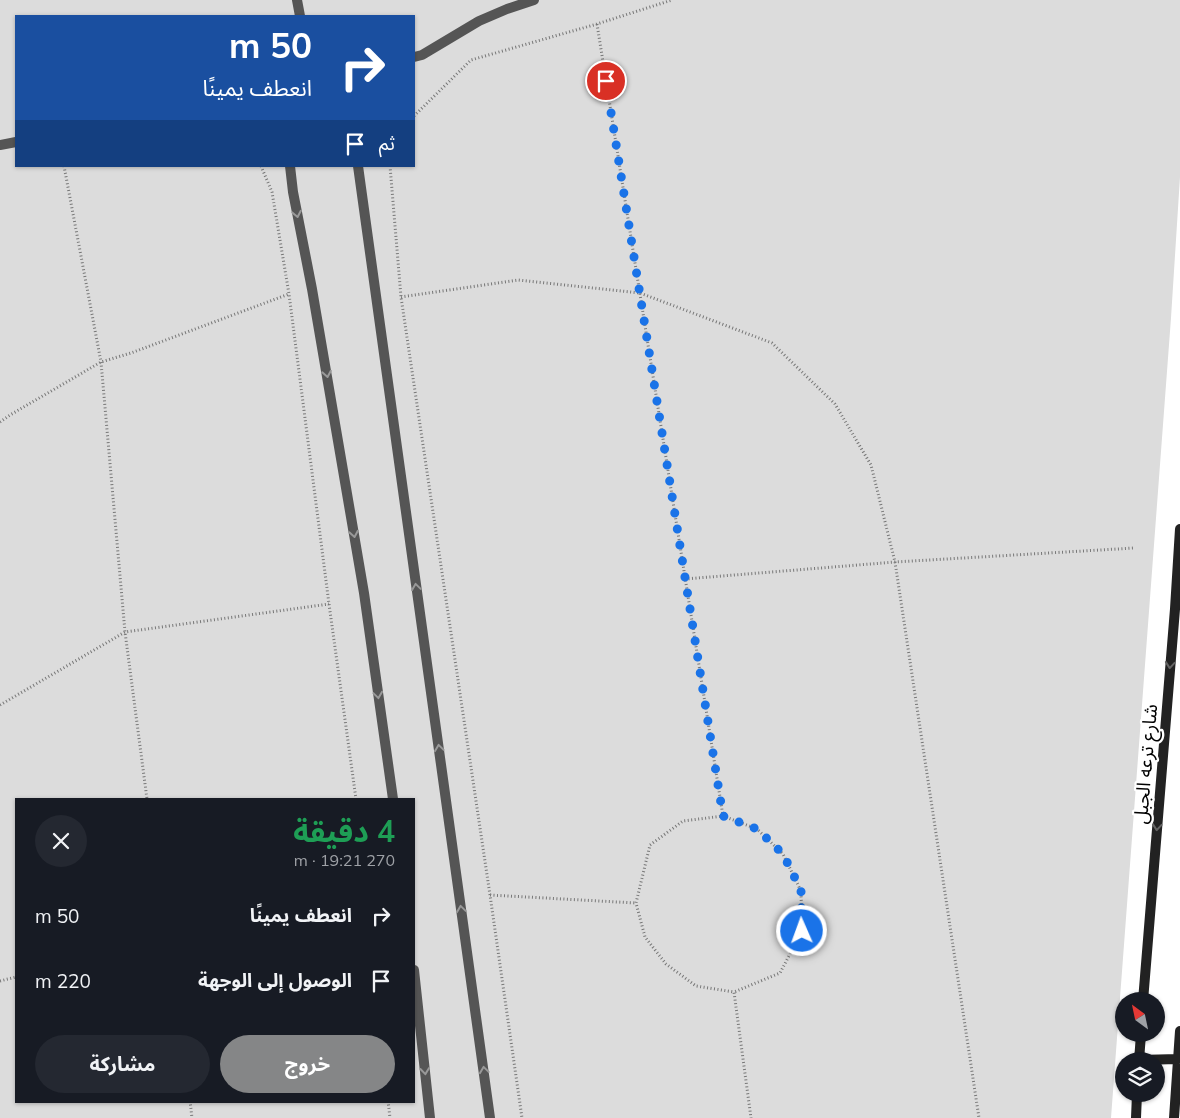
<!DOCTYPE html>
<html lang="ar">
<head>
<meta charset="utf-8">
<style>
	body { margin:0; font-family:Mulish,"Noto Sans Arabic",sans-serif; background:#242831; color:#f1f3f6; direction:rtl; height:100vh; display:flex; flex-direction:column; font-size:19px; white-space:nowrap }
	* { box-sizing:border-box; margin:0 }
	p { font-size:16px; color:#9ea1a6 }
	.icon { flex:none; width:28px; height:28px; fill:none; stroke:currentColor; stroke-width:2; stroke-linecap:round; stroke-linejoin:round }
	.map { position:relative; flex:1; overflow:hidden; direction:ltr }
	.panel { position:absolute; left:15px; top:798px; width:400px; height:305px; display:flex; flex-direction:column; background:#171b24; border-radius:0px; box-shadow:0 1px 4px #0004; direction:rtl }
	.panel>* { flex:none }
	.banner { position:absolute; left:15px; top:15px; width:400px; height:152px; border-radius:0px; box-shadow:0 1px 4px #0004; direction:rtl; background:#1a4fa0; color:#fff; overflow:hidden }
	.needle { width:32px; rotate:327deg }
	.buttons { position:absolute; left:1115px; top:992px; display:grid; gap:10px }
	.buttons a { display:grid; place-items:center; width:50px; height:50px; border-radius:50%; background:#171b24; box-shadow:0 1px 4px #0004; font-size:25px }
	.pin { position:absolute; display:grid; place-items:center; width:42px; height:42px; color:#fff; margin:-21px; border:2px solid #fff; border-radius:50%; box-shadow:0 1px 5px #0007 }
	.me { position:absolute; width:55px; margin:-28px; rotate:358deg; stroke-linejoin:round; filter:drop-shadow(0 0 4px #0008) }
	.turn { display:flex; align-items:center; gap:18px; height:105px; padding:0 20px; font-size:22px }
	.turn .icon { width:65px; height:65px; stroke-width:2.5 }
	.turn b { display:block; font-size:35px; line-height:42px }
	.then { display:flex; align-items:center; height:48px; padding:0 20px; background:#0003; gap:10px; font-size:19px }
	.round { display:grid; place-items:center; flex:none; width:52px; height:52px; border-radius:26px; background:#242831 }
	.overview { display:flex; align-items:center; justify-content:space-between; height:85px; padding:0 20px }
	h1 { font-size:30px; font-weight:700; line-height:38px; color:#1e9e55 }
	.cta { display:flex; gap:10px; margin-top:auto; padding:10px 20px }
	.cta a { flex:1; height:58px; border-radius:30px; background:#858687; color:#fff; font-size:20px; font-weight:700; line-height:58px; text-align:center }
	.cta a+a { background:#242831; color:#f1f3f6 }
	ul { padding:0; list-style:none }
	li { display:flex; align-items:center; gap:15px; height:65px; padding:0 20px }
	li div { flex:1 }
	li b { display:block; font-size:19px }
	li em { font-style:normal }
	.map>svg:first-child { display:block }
</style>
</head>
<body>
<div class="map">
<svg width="1180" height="1118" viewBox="0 0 1180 1118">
	<rect width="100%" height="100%" fill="#fff"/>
	<!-- garden -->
	<path fill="#dcdcdc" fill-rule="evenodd" d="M0 0H1180V177L1171 318 1111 1118H0ZM16 16H414V166H16ZM16 799H414V1101H16Z"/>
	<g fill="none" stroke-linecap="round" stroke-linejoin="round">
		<!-- path -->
		<path stroke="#777" stroke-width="3" stroke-dasharray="1 2.5" stroke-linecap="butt" d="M597 24 723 816 683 821 650 845 636 903 645 937 666 964 696 986 734 992 751 1118
			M414 116 471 60 597 24 672 0
			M64 166 101 362 125 632 147 799
			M261 166 272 192 289 294 329 604 356 799
			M390 166 401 297 490 895 522 1118
			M401 297 518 280 640 293 772 343 835 404 871 465 895 562 979 1118
			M0 422 10 415 101 362 131 353 289 294
			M685 579 895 562 1134 548
			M0 705 125 632 329 604
			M723 816 757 829 783 854 801 891 802 931 780 973 734 992
			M490 895 636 903
			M0 981 16 977
			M190 1101 192 1118
			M388 1101 390 1118"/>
		<!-- service -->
		<path stroke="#555" stroke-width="10" d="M297 0 300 16
			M414 57 422 55 479 21 507 9 534 0
			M0 145 16 142
			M290 166 293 192 312 289 364 593 393 799
			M358 166 490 1118
			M414 970 430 1118"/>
		<!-- secondary -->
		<path stroke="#222" stroke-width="10" d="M1143 1001 1175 609 1180 529
			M1139 1060 1178 1059
			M1139 1061 1141 1034
			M1136 1118 1137 1094
			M1174 1118 1180 1031"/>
	</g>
	<!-- one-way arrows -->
	<defs><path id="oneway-chevron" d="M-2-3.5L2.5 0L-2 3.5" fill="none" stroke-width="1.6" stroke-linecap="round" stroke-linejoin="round" transform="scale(1.25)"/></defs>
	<g stroke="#999">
		<use href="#oneway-chevron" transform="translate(297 214) rotate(79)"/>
		<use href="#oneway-chevron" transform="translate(327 374) rotate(80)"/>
		<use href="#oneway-chevron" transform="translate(354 534) rotate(80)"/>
		<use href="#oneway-chevron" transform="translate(416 587) rotate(-98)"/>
		<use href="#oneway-chevron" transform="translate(378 695) rotate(82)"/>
		<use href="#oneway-chevron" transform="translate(439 748) rotate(-98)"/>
		<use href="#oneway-chevron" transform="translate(461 909) rotate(-98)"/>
		<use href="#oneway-chevron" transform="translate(484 1070) rotate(-98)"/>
		<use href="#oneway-chevron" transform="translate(425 1071) rotate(84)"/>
	</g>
	<g stroke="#646464">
		<use href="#oneway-chevron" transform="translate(1170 665) rotate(95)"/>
		<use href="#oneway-chevron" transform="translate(1157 827) rotate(95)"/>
	</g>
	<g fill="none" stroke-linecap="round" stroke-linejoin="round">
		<!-- route -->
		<path stroke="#1a73e8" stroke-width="9" stroke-dasharray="0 16.2" d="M606 81 723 816 757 829 783 854 801 890 802 931"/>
	</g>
	<g text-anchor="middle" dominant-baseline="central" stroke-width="4.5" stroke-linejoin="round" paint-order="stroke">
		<!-- street labels -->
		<g font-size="19" fill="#000" stroke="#fff">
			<text transform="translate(1145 764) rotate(-85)">شارع ترعه الجبل</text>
		</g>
	</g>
</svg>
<div class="buttons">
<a><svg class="needle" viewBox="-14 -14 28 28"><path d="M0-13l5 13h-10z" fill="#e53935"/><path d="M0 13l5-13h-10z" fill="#9ea1a6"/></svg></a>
<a><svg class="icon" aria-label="layers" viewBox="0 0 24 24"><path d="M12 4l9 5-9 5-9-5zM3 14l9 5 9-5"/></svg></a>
</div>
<div class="pin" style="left:606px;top:81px;background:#d93025"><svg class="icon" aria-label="arrive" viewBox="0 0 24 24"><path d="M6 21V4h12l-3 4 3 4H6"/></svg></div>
<svg class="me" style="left:802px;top:931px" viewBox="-20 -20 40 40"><circle r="17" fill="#1a73e8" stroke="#fff" stroke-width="3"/><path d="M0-11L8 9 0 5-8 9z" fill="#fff"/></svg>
<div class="banner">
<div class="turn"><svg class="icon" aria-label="right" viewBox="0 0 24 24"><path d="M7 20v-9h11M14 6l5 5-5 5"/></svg><div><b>50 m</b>انعطف يمينًا</div></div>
<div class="then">ثم<svg class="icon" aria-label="arrive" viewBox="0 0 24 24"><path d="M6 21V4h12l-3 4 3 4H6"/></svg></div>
</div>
<section class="panel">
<div class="overview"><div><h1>4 دقيقة</h1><p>270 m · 19:21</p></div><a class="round"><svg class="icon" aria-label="close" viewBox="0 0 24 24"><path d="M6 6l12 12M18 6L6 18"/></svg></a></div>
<ul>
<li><svg class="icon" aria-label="right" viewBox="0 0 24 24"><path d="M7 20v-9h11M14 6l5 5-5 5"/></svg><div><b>انعطف يمينًا</b></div><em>50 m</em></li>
<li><svg class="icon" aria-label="arrive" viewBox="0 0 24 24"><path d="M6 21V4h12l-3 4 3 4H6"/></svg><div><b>الوصول إلى الوجهة</b></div><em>220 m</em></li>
</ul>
<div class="cta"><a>خروج</a><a>مشاركة</a></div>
</section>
</div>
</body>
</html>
